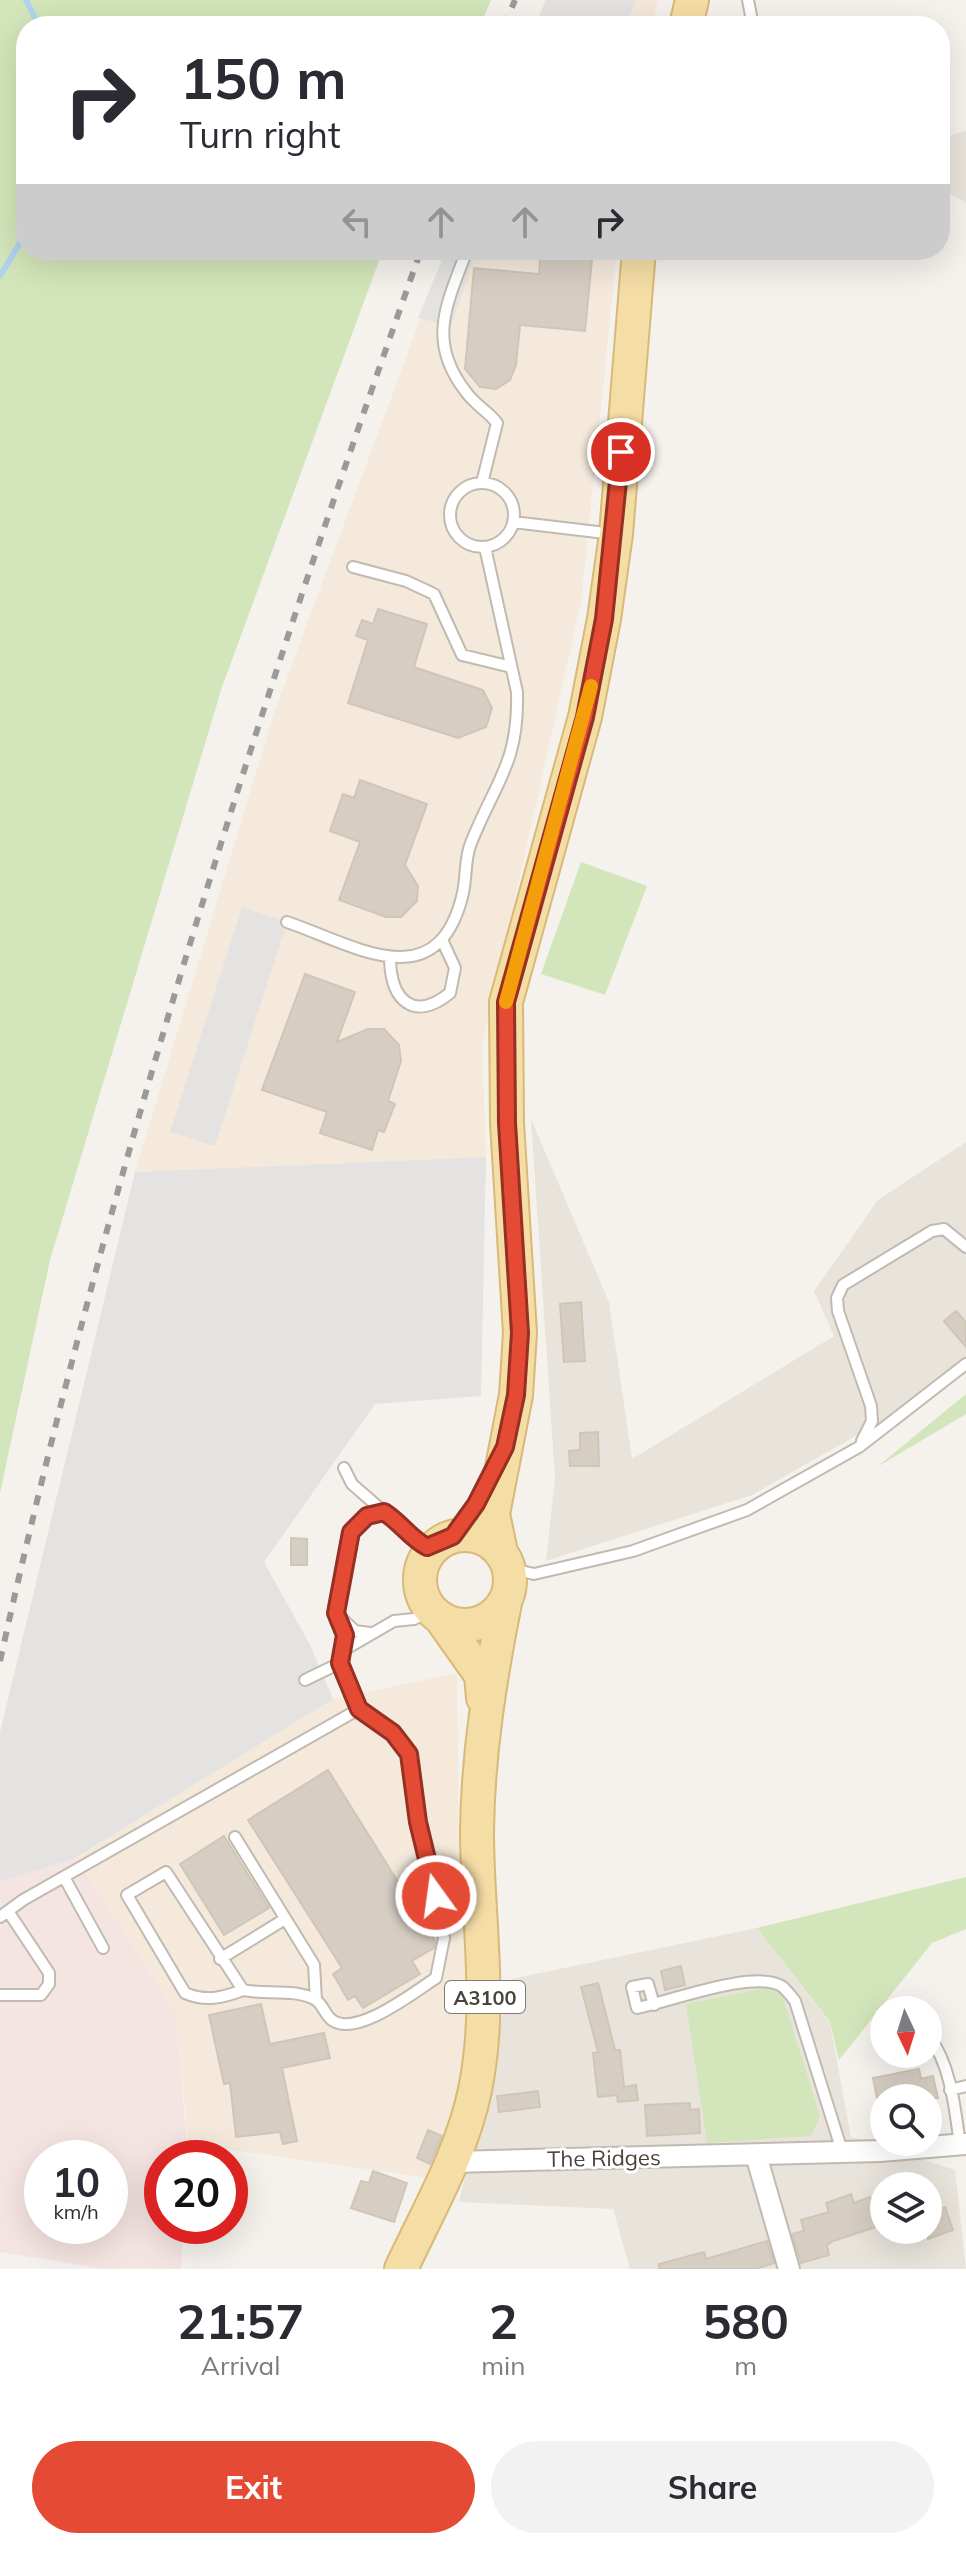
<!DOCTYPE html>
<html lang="en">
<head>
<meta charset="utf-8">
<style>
	body { margin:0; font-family:Mulish,sans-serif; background:#f2f2f3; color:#2b2b33; height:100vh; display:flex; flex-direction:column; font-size:30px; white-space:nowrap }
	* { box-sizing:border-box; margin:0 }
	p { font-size:26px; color:#7c7c81 }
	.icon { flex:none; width:44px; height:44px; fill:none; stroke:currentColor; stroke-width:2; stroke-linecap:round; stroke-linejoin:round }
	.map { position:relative; height:2269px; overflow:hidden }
	.drawer { display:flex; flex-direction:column; background:#fff; flex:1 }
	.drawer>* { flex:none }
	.banner { position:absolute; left:16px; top:16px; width:934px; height:244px; border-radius:32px; box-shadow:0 8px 32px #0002; background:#fff; color:#2b2b33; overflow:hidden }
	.needle { width:52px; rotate:176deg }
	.tools { position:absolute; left:870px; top:1996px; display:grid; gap:16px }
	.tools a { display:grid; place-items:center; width:72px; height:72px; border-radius:50%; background:#fff; box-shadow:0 8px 32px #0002; font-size:40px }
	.speed { position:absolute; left:24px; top:2140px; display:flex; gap:16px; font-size:40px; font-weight:700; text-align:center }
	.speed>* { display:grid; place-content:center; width:104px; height:104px; border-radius:50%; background:#fff; box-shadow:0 8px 32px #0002; line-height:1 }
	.speed small { font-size:20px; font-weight:400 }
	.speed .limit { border:12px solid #d22; background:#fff; color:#111 }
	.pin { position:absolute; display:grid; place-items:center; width:68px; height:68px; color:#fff; margin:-34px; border:4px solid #fff; border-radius:50%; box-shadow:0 2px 8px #0007 }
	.me { position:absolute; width:88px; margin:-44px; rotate:346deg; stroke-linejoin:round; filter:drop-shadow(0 0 6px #0008) }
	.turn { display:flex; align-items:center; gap:28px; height:168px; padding:0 32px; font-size:36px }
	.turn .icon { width:104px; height:104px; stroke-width:2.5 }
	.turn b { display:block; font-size:56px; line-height:68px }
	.lanes { display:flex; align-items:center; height:76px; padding:0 32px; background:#0003; justify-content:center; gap:40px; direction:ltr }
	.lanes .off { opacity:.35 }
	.eta { display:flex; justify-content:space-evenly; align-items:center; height:136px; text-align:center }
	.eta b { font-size:48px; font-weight:700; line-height:56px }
	.cta { display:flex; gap:16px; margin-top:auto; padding:16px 32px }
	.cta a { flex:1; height:92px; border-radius:48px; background:#e54a34; color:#fff; font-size:32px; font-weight:700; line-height:92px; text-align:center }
	.cta a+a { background:#f2f2f3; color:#2b2b33 }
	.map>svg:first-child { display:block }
</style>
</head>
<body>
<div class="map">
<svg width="966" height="2269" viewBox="0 0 966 2269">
	<rect width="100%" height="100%" fill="#f5f2ed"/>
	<!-- residential -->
	<path fill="#e8e4dc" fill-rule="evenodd" d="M966 131V203L945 190 940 182V138Z
		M531 1119 609 1302 632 1459 834 1336 814 1291 878 1200 966 1142V1373L752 1495 546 1561 555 1478Z
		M757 1928 830 2023 851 2137 955 2170 966 2269H630L613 2209 459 2202 511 1979ZM884 2186H928V2230H884Z"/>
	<!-- commercial -->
	<path fill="#f4e9db" d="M545 0H658L652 26H535Z
		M446 250H617L581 602 482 1046 486 1157 135 1172 275 710Z
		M457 1673 459 1850 470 2004 454 2120 430 2178 188 2144 176 2013 75 1858 333 1699Z"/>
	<!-- medical -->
	<path fill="#f4e4e2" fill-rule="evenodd" d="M75 1858 176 2013 188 2158H162V2226H183L181 2269H106L0 2252V1882ZM42 2158H110V2226H42Z"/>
	<!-- green -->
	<path fill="#d3e5ba" d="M0 0H491L480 26H26V250H383L222 687 50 1260 0 1493Z
		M581 862 647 886 605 995 541 974Z
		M966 1394V1414L877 1467Z
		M966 1877V1929L932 1943 839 2060 830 2022 757 1928Z
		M764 1988 774 1989 782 1995 820 2116 811 2136 707 2143 686 2004Z"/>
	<!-- parking -->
	<path fill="#e4e3e1" d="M546 0H636L626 26H536Z
		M446 250H477L451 326 418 318Z
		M242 907 287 922 215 1146 170 1132Z
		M486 1157 481 1396 375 1404 264 1562 310 1645 333 1699 75 1858 0 1882V1732L135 1172Z"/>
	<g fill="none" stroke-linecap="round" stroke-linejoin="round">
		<!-- stream -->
		<path stroke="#b0d4eb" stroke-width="6" d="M26 0 39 26
			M0 276 26 233"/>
	</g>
	<!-- building -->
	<path fill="#d6cec3" stroke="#d0c6b7" stroke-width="2" d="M541 250H593L585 331 520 325 516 365 510 380 496 389 480 387 465 369 474 268 539 274Z
		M378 609 427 624 414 667 483 690 492 708 486 727 458 738 348 703 368 640 356 636 362 620 373 624Z
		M360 780 427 804 405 865 418 886 417 901 401 917H386L339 900 360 842 330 831 343 794 354 798Z
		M305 974 355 992 337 1042 368 1029H384L399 1045 401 1061 388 1101 395 1104 384 1132 378 1130 372 1150 320 1133 327 1112 262 1090Z
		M581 1302 585 1361 564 1362 560 1304Z
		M956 1311 966 1322V1347L944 1321Z
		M598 1432 599 1466H570L569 1451 580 1450V1433Z
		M291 1538 307 1539V1565H291Z
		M328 1770 435 1941 434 1948 412 1961 420 1974 363 2008 355 1996 348 2000 333 1974 342 1968 248 1820Z
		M224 1836 269 1908 224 1935 180 1864Z
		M681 1966 685 1985 665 1990 661 1971Z
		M598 1983 615 2050H620L624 2087 636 2085 638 2100 618 2102 617 2095 598 2097 593 2053 598 2052 581 1987Z
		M261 2004 270 2044 324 2033 330 2058 282 2068 297 2141 283 2144 280 2132 236 2137 230 2083 224 2084 209 2015Z
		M919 2069 921 2079 933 2076 938 2098H901L900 2094 877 2098 873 2078Z
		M538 2091 540 2107 499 2112 497 2096Z
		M690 2103V2110L699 2109 700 2133 647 2136 645 2105Z
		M428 2130 442 2136 430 2164 417 2158Z
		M373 2171 407 2183 394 2222 351 2208 361 2181 369 2183Z
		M851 2194 854 2203 870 2197 879 2226 833 2241 827 2245 829 2255 801 2263 792 2234 804 2231 801 2220 829 2212 826 2203Z
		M945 2207 953 2230 928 2239V2213Z
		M767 2241 774 2263 755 2269H659V2264L704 2252 706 2259Z"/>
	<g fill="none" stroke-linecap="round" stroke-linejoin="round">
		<!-- service casing -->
		<g stroke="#c0bab0" stroke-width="14">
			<path id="service" d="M748 0 753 26
				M467 250C447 304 426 341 466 392 475 405 488 411 497 423L482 483
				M450 515a32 32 0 1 1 64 0a32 32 0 1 1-64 0Z
				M513 522 614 534
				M353 567 406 581 434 594 462 655 511 667
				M287 922C354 945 436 999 462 897 467 880 464 859 471 843 495 782 519 764 517 692L485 547
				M390 959C391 1001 414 1022 450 993L455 968 443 942
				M862 1441 872 1421 871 1406 838 1311 837 1298 843 1285 932 1231 944 1229 966 1247
				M344 1468 352 1484 384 1512
				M509 1568 534 1574 633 1551 747 1510 859 1447 966 1364
				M338 1615 355 1631 370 1633
				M344 1650 394 1621 414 1619 430 1611
				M305 1680 340 1663
				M235 1837 314 1965 316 2000
				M64 1877 103 1948
				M0 1917 23 1900 359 1709
				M220 1959 285 1919
				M243 1990C222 1998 206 2002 185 1993L127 1895 166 1872 243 1990C264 1995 297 1988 316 2000 323 2005 325 2015 332 2020 356 2038 414 1992 436 1978L444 1938 418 1822 409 1754 393 1733 359 1709 340 1663 345 1635 336 1613 351 1532 367 1516 384 1512C401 1523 410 1538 427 1547L437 1544
				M0 1995H41L49 1984V1973L8 1911
				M654 2005 648 1984 632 1987 637 2008C669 2002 757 1968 783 1987 787 1991 792 1997 795 2001L842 2151
				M928 2035C951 2064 955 2109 960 2145
				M950 2090 966 2086"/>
		</g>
		<!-- minor casing -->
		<g stroke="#c0bab0" stroke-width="24">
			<path id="minor" d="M756 2155 789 2269
				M452 2162 880 2151 966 2144"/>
		</g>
		<!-- primary casing -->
		<g stroke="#d9b977" stroke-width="36">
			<path id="primary" d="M686 26 692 0
				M420 1580a45 45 0 1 1 90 0a45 45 0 1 1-90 0Z
				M501 1552 493 1514 516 1395 520 1333 507 1123 506 1002 585 717 604 619 616 534 639 250
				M442 1620 481 1675 483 1698
				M401 2269C428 2211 462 2153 475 2090 493 2001 477 1920 477 1831 478 1753 490 1679 505 1603"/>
		</g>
		<!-- service -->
		<use href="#service" stroke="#fff" stroke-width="10"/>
		<!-- minor -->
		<use href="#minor" stroke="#fff" stroke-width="20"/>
		<!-- primary -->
		<use href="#primary" stroke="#f5dda6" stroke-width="32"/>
		<!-- rail -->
		<path stroke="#9a9a9a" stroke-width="6" stroke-dasharray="10 10" stroke-linecap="butt" d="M504 26 515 0
			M0 1661C106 1181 256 713 421 250"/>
	</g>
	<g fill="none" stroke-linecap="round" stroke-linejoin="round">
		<!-- route casing -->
		<g stroke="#953022" stroke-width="20">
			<path id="route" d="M436 1896 418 1822 409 1754 393 1733 359 1709 340 1663 345 1635 336 1613 351 1532 367 1516 384 1512C401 1523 410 1538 427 1547L453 1536 476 1504 505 1447 516 1395 520 1333 507 1123 506 1002 585 717 604 619 621 452"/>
		</g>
		<!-- route -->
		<use href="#route" stroke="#e54a34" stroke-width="14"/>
		<!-- slow -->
		<path stroke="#f59e0b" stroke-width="14" d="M506 1002 591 686"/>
	</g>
	<g text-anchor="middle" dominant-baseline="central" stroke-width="6" stroke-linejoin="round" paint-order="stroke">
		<!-- shield labels -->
		<rect fill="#fff" stroke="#807b76" stroke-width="2" x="445" y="1981" width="80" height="32" rx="6"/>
		<g font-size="20" font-weight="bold" fill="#49433b">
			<text x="485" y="1997">A3100</text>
		</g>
		<!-- street labels -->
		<g font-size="22" fill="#49433b" stroke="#fff">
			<text transform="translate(604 2158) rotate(-1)">The Ridges</text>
		</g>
	</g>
</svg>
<div class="tools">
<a><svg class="needle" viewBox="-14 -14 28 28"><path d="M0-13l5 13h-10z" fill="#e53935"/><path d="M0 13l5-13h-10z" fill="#7c7c81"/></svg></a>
<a><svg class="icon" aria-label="search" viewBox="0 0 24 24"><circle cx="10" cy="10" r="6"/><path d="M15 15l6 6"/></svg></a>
<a><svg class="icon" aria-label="layers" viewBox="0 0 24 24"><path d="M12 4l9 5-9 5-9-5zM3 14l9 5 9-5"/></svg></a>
</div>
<div class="speed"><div>10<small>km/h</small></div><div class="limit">20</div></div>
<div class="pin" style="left:621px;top:452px;background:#d93025"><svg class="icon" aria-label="arrive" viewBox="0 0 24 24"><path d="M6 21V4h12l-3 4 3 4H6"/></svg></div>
<svg class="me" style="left:436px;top:1896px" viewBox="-20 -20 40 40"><circle r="17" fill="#e54a34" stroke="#fff" stroke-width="3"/><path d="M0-11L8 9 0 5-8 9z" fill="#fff"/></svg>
<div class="banner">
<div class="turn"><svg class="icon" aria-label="right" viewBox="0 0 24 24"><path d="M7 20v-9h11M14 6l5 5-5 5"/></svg><div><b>150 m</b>Turn right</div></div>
<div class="lanes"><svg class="icon off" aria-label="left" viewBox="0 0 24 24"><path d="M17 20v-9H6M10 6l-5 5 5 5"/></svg><svg class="icon off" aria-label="ahead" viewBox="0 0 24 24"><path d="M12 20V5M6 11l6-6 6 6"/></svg><svg class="icon off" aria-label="ahead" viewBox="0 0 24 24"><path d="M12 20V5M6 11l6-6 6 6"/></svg><svg class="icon" aria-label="right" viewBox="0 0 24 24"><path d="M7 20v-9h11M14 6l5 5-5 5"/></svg></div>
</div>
</div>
<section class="drawer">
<div class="eta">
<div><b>21:57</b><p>Arrival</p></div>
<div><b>2</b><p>min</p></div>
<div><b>580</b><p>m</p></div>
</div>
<div class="cta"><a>Exit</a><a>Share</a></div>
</section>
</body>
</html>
